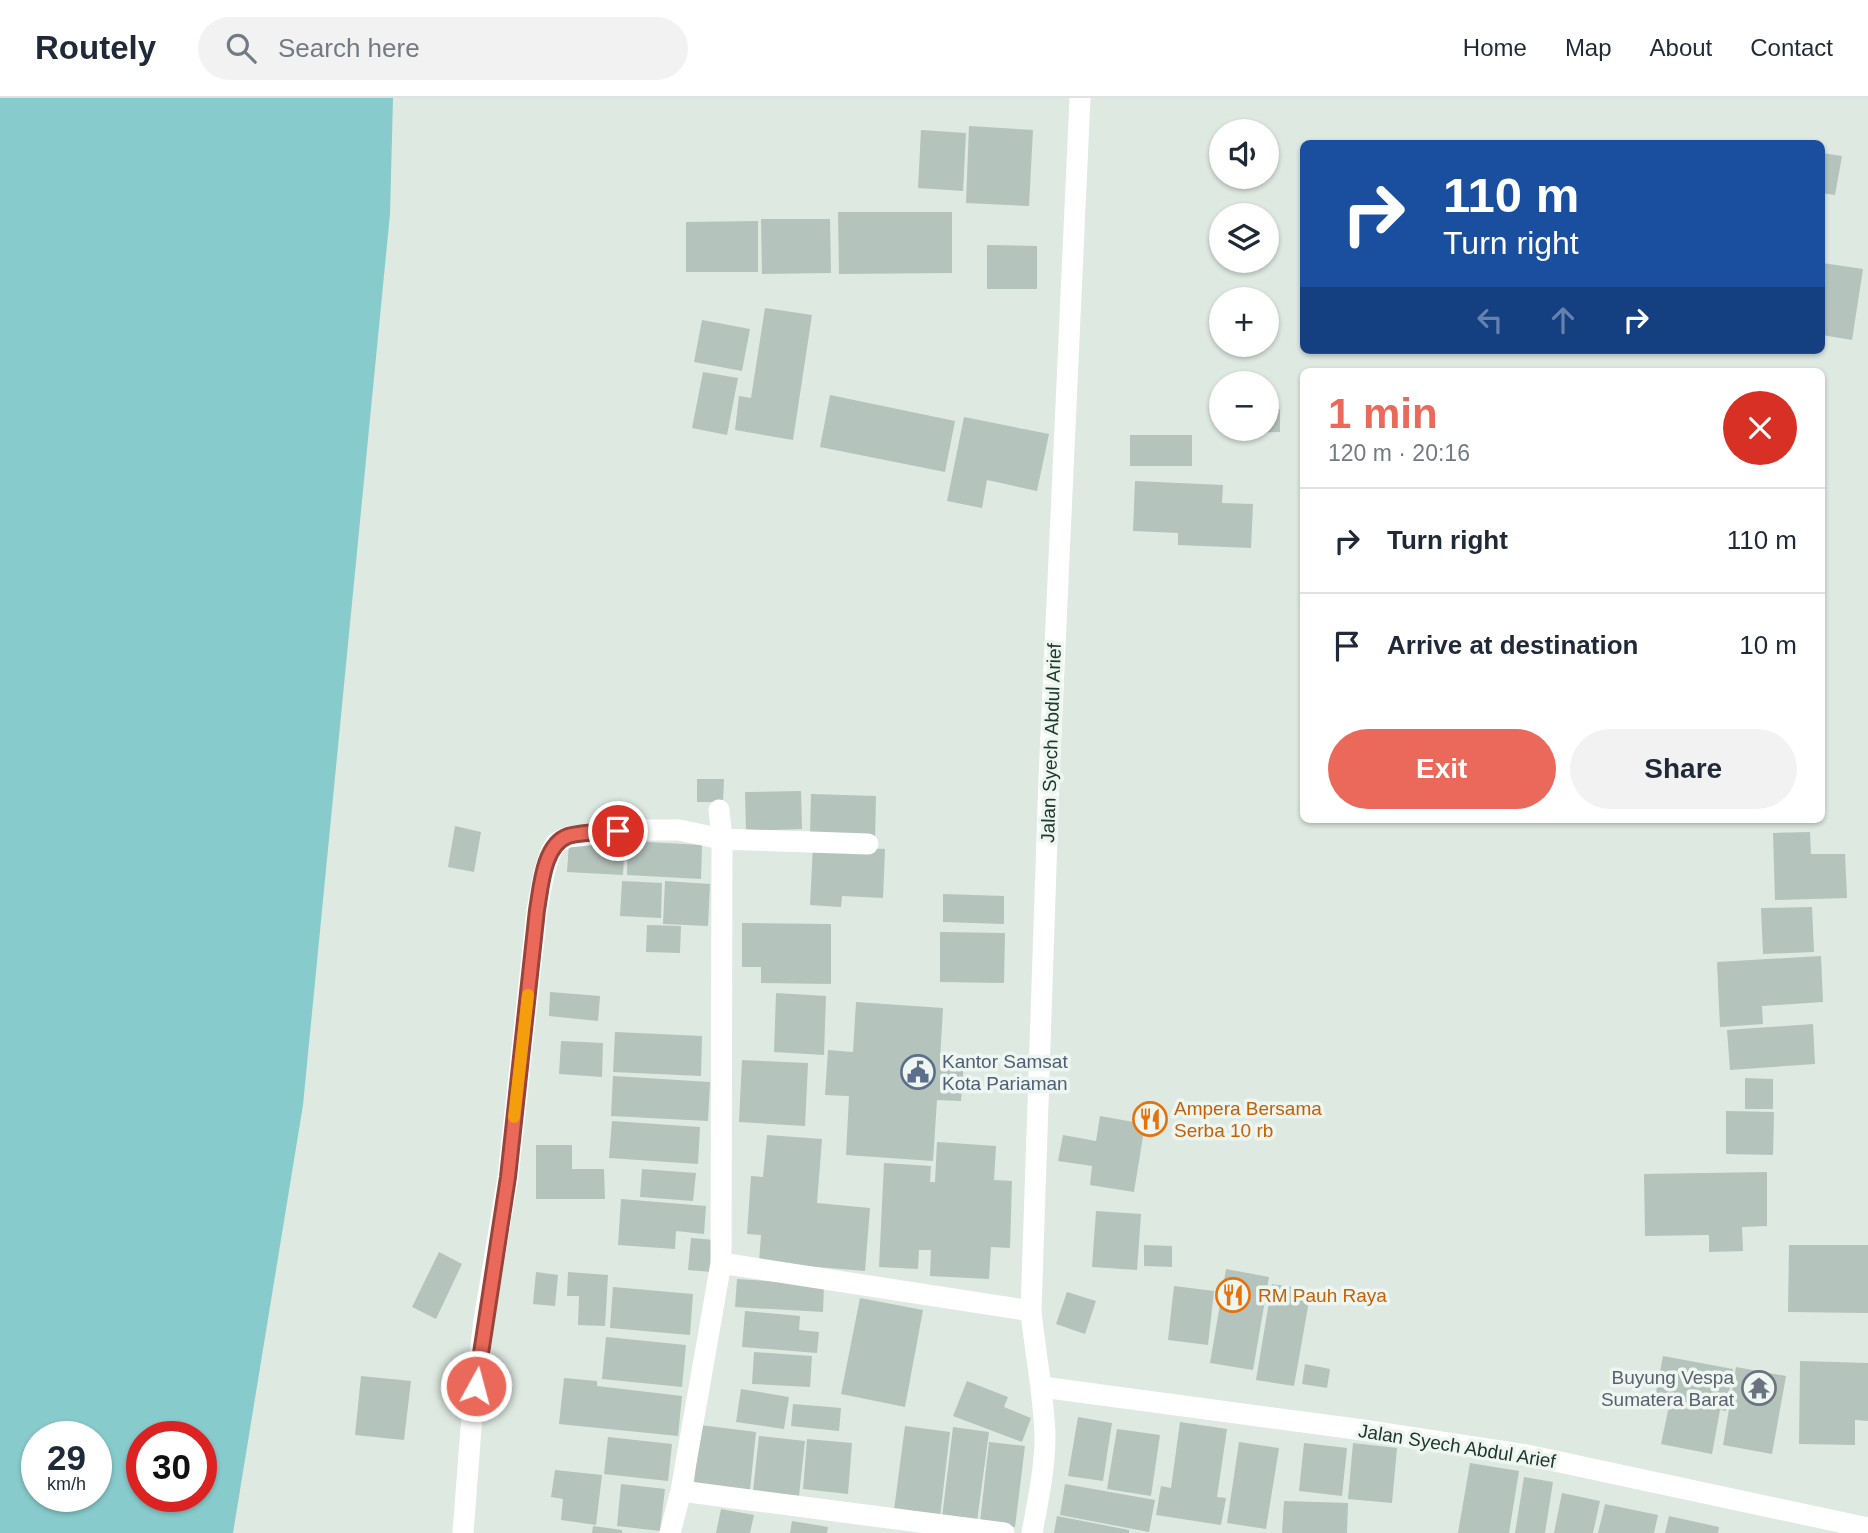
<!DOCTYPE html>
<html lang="en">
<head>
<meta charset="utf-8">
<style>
	body { margin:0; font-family:Arial,sans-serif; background:#f2f2f3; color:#1f2937; height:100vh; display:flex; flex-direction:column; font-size:26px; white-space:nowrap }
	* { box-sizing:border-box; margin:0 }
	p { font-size:23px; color:#747a83 }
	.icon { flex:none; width:38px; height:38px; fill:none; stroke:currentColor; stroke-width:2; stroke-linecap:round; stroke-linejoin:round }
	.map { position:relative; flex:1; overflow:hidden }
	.details { position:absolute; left:1300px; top:270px; width:525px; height:455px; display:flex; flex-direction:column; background:#fff; border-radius:10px; box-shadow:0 2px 5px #0004 }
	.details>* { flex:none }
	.banner { position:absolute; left:1300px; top:42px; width:525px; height:214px; border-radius:10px; box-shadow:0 2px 5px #0004; background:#1a4fa0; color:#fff; overflow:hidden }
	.tools { position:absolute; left:1209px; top:21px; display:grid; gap:14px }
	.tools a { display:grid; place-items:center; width:70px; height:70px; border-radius:50%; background:#fff; box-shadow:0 2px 5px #0004; font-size:35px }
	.speed { position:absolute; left:21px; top:1323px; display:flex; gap:14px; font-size:35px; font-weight:700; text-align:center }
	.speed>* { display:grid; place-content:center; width:91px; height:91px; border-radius:50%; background:#fff; box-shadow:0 2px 5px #0004; line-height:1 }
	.speed small { font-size:18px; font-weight:400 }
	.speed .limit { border:10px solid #d22; background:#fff; color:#111 }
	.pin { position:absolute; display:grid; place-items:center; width:60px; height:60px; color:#fff; margin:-30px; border:4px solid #fff; border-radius:50%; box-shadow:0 2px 7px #0007 }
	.me { position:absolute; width:77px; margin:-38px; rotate:7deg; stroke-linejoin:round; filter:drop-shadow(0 0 5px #0008) }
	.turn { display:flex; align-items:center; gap:24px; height:147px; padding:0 28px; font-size:32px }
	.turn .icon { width:91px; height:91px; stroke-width:2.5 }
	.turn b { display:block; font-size:49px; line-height:60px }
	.lanes { display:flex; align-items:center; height:66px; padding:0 28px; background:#0003; justify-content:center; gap:35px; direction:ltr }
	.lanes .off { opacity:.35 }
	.round { display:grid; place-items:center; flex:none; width:74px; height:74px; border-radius:37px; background:#f2f2f3 }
	.headline { display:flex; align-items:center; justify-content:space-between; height:119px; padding:0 28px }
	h1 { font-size:42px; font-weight:800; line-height:52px; color:#ea695a }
	.action { display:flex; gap:14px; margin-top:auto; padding:14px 28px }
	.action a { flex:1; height:80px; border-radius:42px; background:#ea695a; color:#fff; font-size:28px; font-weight:800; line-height:80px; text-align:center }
	.action a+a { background:#f2f2f3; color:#1f2937 }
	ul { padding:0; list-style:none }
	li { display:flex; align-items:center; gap:21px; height:105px; padding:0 28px; border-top:2px solid #e0e1e3 }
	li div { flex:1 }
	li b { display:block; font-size:26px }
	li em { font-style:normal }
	header { display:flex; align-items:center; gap:42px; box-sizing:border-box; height:98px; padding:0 35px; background:#fff; border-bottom:2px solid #e0e1e3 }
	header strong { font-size:33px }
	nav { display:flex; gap:38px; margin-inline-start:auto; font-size:24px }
	.search { width:490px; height:63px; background:#f2f2f3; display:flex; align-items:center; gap:18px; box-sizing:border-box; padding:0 24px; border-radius:38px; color:#747a83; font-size:26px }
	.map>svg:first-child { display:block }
</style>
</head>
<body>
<header>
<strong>Routely</strong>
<div class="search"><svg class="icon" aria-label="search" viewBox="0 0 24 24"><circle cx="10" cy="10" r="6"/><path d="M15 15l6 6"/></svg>Search here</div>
<nav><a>Home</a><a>Map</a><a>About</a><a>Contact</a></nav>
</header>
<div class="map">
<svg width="1868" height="1435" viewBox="0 0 1868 1435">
	<rect width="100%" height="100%" fill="#dee9e2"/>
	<!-- water -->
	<path fill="#88cbcc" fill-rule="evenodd" d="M0 0H393L390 116 303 1007 233 1435H0ZM37 1339H96V1398H37ZM142 1339H201V1398H142Z"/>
	<!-- building -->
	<path fill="#b4c3bb" d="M969 28 1033 32 1029 108 966 105Z
		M921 32 966 35 963 93 918 90Z
		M1822 55 1842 58 1835 97 1822 95Z
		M838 114H952V175L839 176Z
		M761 121H830L831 175 762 176Z
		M758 123V174H686V124Z
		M987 147 1037 148V191H987Z
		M1823 165 1863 171 1852 242 1822 237Z
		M765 210 812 217 793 342 735 332 739 298 751 300Z
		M702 222 750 231 742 273 694 264Z
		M703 274 738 280 727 337 692 330Z
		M830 297 955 323 945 374 820 349Z
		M1267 311H1280V334L1242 335V331H1267Z
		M964 319 1049 336 1037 393 987 382 982 410 947 403Z
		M1130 337H1192V368H1130Z
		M1135 383 1223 387 1222 405 1253 406 1251 450 1178 447V435L1133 433Z
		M697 681H724L723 704H697Z
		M801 693 802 731 746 733 745 694Z
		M811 696 876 698 875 740 810 737Z
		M455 728 481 734 474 774 448 769Z
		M1810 734 1811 756H1845L1847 800 1775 802 1773 735Z
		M625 741 623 777 567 774 569 745Z
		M628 743 702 747 701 781 627 777Z
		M813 747 885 751 883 800 842 798 841 809 810 807Z
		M622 783 662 785 661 820 620 818Z
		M665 783 710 786 708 828 663 826Z
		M943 796 1004 798V826L943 824Z
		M1812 809 1814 854 1763 856 1761 810Z
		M742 825 831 826V886L761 885V869H742Z
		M647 827 681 828 680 855 646 854Z
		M940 834 1005 835 1004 885 940 884Z
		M1821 858 1823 904 1762 908 1763 926 1720 929 1717 864Z
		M550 894 600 898 598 923 549 918Z
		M776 895 826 898 824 957 774 954Z
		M856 904 943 910 940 961 964 963 961 1003 937 1002 933 1063 846 1057 849 998 825 997 828 952 853 954Z
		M1813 926 1815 966 1730 972 1727 932Z
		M615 934 702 938 701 978 613 974Z
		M561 943 603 945 602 979 559 976Z
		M742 962 808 965 805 1028 739 1024Z
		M613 978 710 984 708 1023 611 1018Z
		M1745 980 1773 981V1011H1745Z
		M1726 1013 1774 1014 1773 1057 1726 1056Z
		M1100 1018 1145 1026 1134 1094 1090 1087 1092 1068 1058 1063 1063 1037 1096 1043Z
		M612 1023 700 1029 698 1066 609 1060Z
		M767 1037 822 1041 817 1105 870 1110 865 1173 759 1164 761 1137 747 1136 751 1078 763 1079Z
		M937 1044 996 1048 994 1082 1012 1083 1010 1150 991 1149 989 1181 930 1178 931 1152H919L918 1171 879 1169 884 1065 931 1068 930 1084H935Z
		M536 1047H572V1071H604L605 1101H536Z
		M642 1071 696 1075 693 1103 640 1099Z
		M1767 1074V1128L1742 1129 1743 1153 1709 1154V1137L1645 1138 1644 1076Z
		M621 1101 706 1108 704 1136 676 1133 675 1151 618 1147Z
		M1096 1113 1141 1116 1137 1172 1092 1169Z
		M691 1140 715 1142 712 1174 688 1172Z
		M1144 1147 1172 1148V1169L1144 1168Z
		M1789 1147H1868V1215L1788 1214Z
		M439 1154 462 1166 436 1221 412 1209Z
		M1226 1171 1269 1179 1253 1272 1210 1265Z
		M536 1174 558 1177 555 1208 533 1206Z
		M568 1174 608 1177 605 1228 578 1227 579 1198H567Z
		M737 1181 824 1187 823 1214 735 1209Z
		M1272 1186 1311 1192 1294 1288 1256 1282Z
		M1174 1188 1214 1193 1208 1247 1168 1242Z
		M613 1189 693 1196 690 1237 610 1230Z
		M1067 1194 1096 1203 1085 1236 1056 1226Z
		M860 1200 923 1212 905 1309 841 1296Z
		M745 1213 800 1218 799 1232 819 1234 817 1255 742 1249Z
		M606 1239 686 1247 682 1289 602 1281Z
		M754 1254 812 1258 810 1289 752 1286Z
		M1663 1258 1733 1271 1726 1313 1720 1312 1712 1356 1661 1346 1670 1303 1655 1300Z
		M1800 1263 1868 1265V1323L1855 1322V1347L1799 1346Z
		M1305 1266 1330 1271 1327 1290 1302 1286Z
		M1736 1269 1786 1278 1772 1356 1723 1347Z
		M361 1278 411 1283 404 1342 355 1337Z
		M564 1280 597 1283V1288L682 1298 678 1338 559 1326Z
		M967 1283 1008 1299 1004 1309 1031 1320 1022 1344 953 1318Z
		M741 1291 789 1299 784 1331 736 1324Z
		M793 1306 841 1310 839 1333 791 1328Z
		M1078 1319 1112 1325 1103 1383 1068 1378Z
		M1180 1324 1227 1331 1217 1399 1226 1400 1221 1427 1156 1417 1161 1388 1171 1390Z
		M700 1327 756 1334 750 1392 694 1386Z
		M905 1328 950 1334 940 1419 894 1412Z
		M953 1329 989 1334 977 1424 942 1420Z
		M1117 1331 1160 1337 1151 1398 1107 1391Z
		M759 1338 805 1343 799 1398 753 1393Z
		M608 1339 672 1346 668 1383 604 1376Z
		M807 1341 852 1345 848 1396 803 1391Z
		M989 1344 1025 1348 1015 1429 980 1424Z
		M1239 1344 1279 1350 1266 1431 1227 1425Z
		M1304 1345 1347 1350 1342 1398 1299 1393Z
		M1353 1345 1397 1350 1392 1405 1348 1401Z
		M1470 1365 1519 1373 1509 1435H1458Z
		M555 1372 602 1377 596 1427 561 1422 563 1401 551 1399Z
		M1524 1379 1553 1384 1545 1435H1515Z
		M621 1386 665 1391 660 1433 617 1428Z
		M1065 1386 1155 1402 1149 1434 1060 1417Z
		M1562 1395 1600 1403 1593 1435H1554Z
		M1284 1403 1348 1405 1347 1435H1282Z
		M1605 1406 1658 1417 1654 1435H1598Z
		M721 1411 754 1417 750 1435H716Z
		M1057 1418 1129 1432V1435H1054Z
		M1669 1418 1719 1429 1718 1435H1665Z
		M792 1423 828 1429 827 1435H790Z
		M593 1428 622 1432V1435H592Z"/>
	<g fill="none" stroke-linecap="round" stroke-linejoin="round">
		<!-- minor -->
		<path stroke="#fff" stroke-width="21" d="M719 712 722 741 721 1165
			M1042 1289 1363 1332 1527 1357 1868 1430
			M681 1393 721 1165 1031 1213
			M463 1435 471 1330 484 1222 508 1079 537 812 544 775 550 756 556 745 568 739 635 732H679L722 741 868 746
			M670 1435 681 1393 1004 1435"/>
		<!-- tertiary -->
		<path stroke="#fff" stroke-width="21" d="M1032 1435C1038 1403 1045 1370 1045 1338 1044 1296 1035 1255 1031 1213L1049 680 1080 0"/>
	</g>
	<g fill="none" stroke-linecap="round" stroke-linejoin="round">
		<!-- route casing -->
		<g stroke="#98443a" stroke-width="18">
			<path id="route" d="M476 1288 508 1079 537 812C541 790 543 747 568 738 583 734 602 734 618 733"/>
		</g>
		<!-- route -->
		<use href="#route" stroke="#ea695a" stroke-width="12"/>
		<!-- slow -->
		<path stroke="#f59e0b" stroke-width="12" d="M514 1019 528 897"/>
	</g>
	<!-- icons -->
	<defs>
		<g id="civic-ring" transform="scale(1.75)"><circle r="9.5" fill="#eef6f1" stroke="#5c6f8a" stroke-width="1.5"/><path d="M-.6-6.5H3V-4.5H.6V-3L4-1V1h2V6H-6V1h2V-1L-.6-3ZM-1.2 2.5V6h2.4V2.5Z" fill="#5c6f8a"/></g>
		<g id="restaurant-ring" transform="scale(1.75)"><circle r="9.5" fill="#eef6f1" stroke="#e8710a" stroke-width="1.5"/><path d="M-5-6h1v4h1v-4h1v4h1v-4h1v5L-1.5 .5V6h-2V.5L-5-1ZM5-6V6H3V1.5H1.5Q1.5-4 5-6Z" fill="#e8710a"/></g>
		<g id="temple-ring" transform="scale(1.75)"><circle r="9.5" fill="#eef6f1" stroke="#6b7280" stroke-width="1.5"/><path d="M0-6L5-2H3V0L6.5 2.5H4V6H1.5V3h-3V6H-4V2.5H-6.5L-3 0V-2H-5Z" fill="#6b7280"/></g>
	</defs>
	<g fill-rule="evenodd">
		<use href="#civic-ring" x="918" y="974"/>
		<use href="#restaurant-ring" x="1150" y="1021"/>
		<use href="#restaurant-ring" x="1233" y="1197"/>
		<use href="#temple-ring" x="1759" y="1290"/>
	</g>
	<g text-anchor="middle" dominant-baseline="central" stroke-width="7" stroke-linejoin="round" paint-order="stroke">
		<!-- street labels -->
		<g font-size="19" fill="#20372e" stroke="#eef6f1">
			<text transform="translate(1051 645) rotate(-88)">Jalan Syech Abdul Arief</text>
			<text transform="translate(1457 1348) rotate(9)">Jalan Syech Abdul Arief</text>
		</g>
		<!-- service labels -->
		<g font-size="19" fill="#4e5e75" stroke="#eef6f1" text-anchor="start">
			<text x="942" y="963">Kantor Samsat<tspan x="942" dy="22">Kota Pariaman</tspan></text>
		</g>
		<!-- food labels -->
		<g font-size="19" fill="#c56008" stroke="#eef6f1" text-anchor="start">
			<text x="1174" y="1010">Ampera Bersama<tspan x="1174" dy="22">Serba 10 rb</tspan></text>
			<text x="1258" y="1197">RM Pauh Raya</text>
		</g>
		<!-- worship labels -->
		<g font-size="19" fill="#5b616d" stroke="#eef6f1" text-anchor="end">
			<text x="1734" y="1279">Buyung Vespa<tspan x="1734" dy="22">Sumatera Barat</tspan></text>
		</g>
	</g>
</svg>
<div class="tools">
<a><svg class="icon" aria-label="sound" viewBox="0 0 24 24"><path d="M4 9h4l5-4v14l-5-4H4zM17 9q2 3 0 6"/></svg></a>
<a><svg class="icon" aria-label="layers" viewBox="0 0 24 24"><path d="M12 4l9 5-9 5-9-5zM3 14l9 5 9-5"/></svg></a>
<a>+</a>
<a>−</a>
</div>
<div class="speed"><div>29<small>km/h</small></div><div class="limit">30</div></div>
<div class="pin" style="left:618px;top:733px;background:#d93025"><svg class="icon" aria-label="arrive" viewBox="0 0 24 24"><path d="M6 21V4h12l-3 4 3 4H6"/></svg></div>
<svg class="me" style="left:476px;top:1288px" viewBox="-20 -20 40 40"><circle r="17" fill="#ea695a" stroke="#fff" stroke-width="3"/><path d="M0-11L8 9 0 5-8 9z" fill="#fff"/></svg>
<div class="banner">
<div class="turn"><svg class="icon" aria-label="right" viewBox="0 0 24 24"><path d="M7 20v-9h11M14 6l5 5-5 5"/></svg><div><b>110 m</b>Turn right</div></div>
<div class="lanes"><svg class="icon off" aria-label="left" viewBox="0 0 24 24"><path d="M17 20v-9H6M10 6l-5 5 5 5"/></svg><svg class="icon off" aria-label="ahead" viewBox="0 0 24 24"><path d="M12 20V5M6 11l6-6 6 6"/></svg><svg class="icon" aria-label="right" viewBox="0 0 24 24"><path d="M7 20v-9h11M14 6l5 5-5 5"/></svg></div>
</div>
<section class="details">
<div class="headline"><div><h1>1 min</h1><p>120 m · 20:16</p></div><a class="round" style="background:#d93025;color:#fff"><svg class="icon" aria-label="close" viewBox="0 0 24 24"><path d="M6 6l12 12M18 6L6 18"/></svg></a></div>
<ul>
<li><svg class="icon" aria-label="right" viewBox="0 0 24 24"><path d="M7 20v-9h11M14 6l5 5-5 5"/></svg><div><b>Turn right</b></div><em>110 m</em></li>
<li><svg class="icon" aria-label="arrive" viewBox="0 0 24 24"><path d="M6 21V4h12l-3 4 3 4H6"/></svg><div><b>Arrive at destination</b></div><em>10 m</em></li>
</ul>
<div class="action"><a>Exit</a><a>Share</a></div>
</section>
</div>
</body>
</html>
